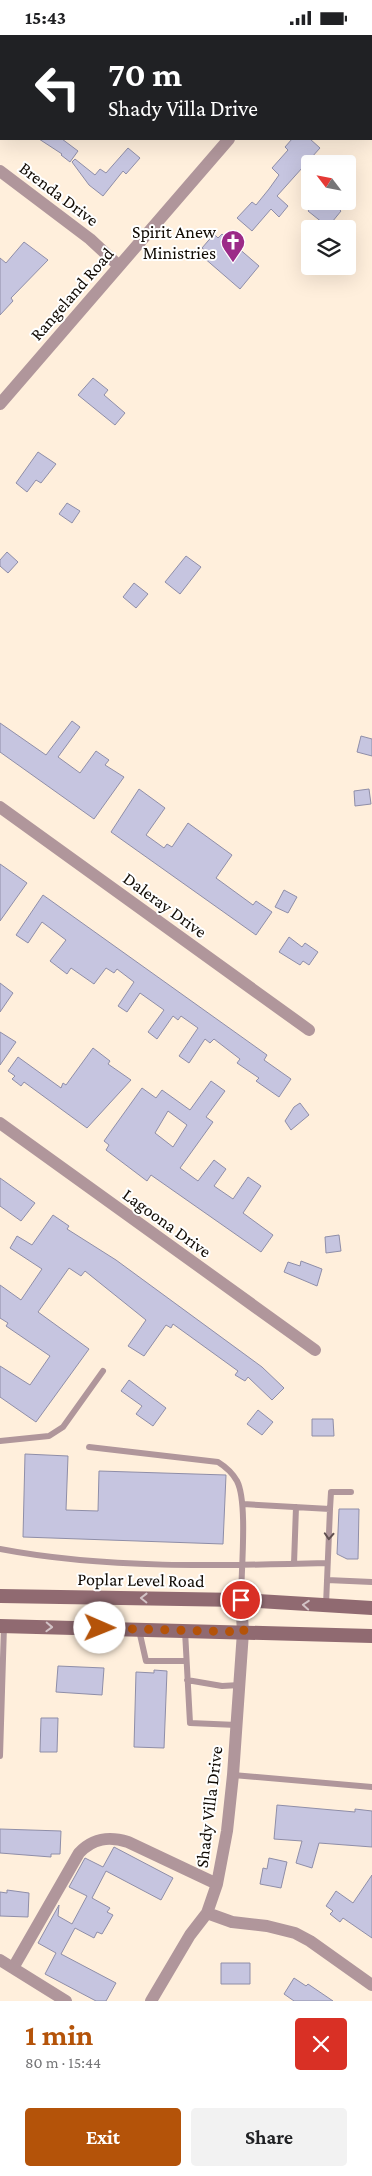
<!DOCTYPE html>
<html lang="en">
<head>
<meta charset="utf-8">
<style>
	body { margin:0; font-family:"Crimson Pro",serif; background:#f2f2f2; color:#202124; height:100vh; display:flex; flex-direction:column; font-size:19px; white-space:nowrap }
	* { box-sizing:border-box; margin:0 }
	p { font-size:16px; color:#757577 }
	.icon { flex:none; width:28px; height:28px; fill:none; stroke:currentColor; stroke-width:2; stroke-linecap:round; stroke-linejoin:round }
	.map { position:relative; height:1966px; overflow:hidden }
	.sheet { display:flex; flex-direction:column; background:#fff; flex:1 }
	.sheet>* { flex:none }
	.guide { position:absolute; left:0px; top:0px; width:372px; height:105px; box-shadow:0 5px 20px #0002; background:#202124; color:#fff; overflow:hidden }
	.needle { width:32px; rotate:302deg }
	.controls { position:absolute; left:301px; top:120px; display:grid; gap:10px }
	.controls a { display:grid; place-items:center; width:55px; height:55px; border-radius:5px; background:#fff; box-shadow:0 5px 20px #0002; font-size:25px }
	.pin { position:absolute; display:grid; place-items:center; width:42px; height:42px; color:#fff; margin:-21px; border:2px solid #fff; border-radius:50%; box-shadow:0 1px 5px #0007 }
	.me { position:absolute; width:55px; margin:-28px; rotate:91deg; stroke-linejoin:round; filter:drop-shadow(0 0 4px #0008) }
	.turn { display:flex; align-items:center; gap:18px; height:105px; padding:0 25px; font-size:22px }
	.turn .icon { width:65px; height:65px; stroke-width:2.5 }
	.turn b { display:block; font-size:35px; line-height:42px }
	.round { display:grid; place-items:center; flex:none; width:52px; height:52px; border-radius:5px; background:#f2f2f2 }
	.head { display:flex; align-items:center; justify-content:space-between; height:85px; padding:0 25px }
	h1 { font-size:30px; font-weight:700; line-height:38px; color:#b45309 }
	.button { display:flex; gap:10px; margin-top:auto; padding:10px 25px }
	.button a { flex:1; height:58px; border-radius:5px; background:#b45309; color:#fff; font-size:20px; font-weight:700; line-height:58px; text-align:center }
	.button a+a { background:#f2f2f2; color:#202124 }
	.status { display:flex; justify-content:space-between; align-items:center; height:35px; padding:0 25px; background:#fff; direction:ltr }
	.status svg { height:14px; fill:currentColor }
	.map>svg:first-child { display:block }
</style>
</head>
<body>
<div class="status"><b>15:43</b><svg viewBox="0 0 49 12"><path d="M0 12V9h3v3zM5 12V6h3v6zM10 12V3h3v9zM15 12V0h3v12zM26 1h20v11H26zM47 4h2v5h-2z"/></svg></div>
<div class="map">
<svg width="372" height="1966" viewBox="0 0 372 1966">
	<rect width="100%" height="100%" fill="#ffefdc"/>
	<!-- building -->
	<path fill="#c6c5e0" stroke="#8f8ea8" fill-rule="evenodd" d="M39 104H62L78 116 70 127 61 120 62 119Z
		M292 104H310L320 113 277 161 288 171 279 182 271 174 252 196 237 183 252 167 256 170 269 154 279 140 272 133 288 115 285 112Z
		M128 113 140 123 126 139 123 136 103 161 89 150 72 127 75 124 95 140 100 134 106 138Z
		M316 166H330L341 176 328 192 308 176Z
		M214 199 218 203 222 199 259 231 240 254 203 222 207 217 202 213Z
		M24 207 48 225 11 263 13 266 0 280V223L6 228Z
		M93 343 108 355 104 360 125 378 115 390 78 360Z
		M38 417 56 429 41 448 36 445 27 457 16 448Z
		M67 468 80 476 72 488 59 479Z
		M7 517 18 527 8 538 0 531V525Z
		M186 521 201 532 180 559 165 547Z
		M134 548 148 559 136 573 123 562Z
		M72 686 80 692 58 722 80 738 96 716 109 725 105 730 124 742 94 784 0 717V688L46 720Z
		M361 701 372 704V721L357 717Z
		M139 754 165 773 146 800 164 813 167 809 172 812 188 788 232 820 216 843 253 870 256 866 272 877 256 900 111 797Z
		M369 754 371 769 355 771 354 756Z
		M0 829 27 848 0 886Z
		M284 855 297 862 288 878 275 872Z
		M43 860 267 1020 264 1025 291 1044 279 1062 256 1046 259 1043 237 1028 240 1024 214 1004 210 1008 205 1004 189 1028 179 1021 198 993 181 981 178 985 173 981 157 1004 148 997 164 975 140 958 127 977 118 971 134 947 117 934 114 938 106 933 94 949 71 933 67 939 50 926 66 905 42 887 28 908 16 900Z
		M289 902 302 912 305 908 318 917 309 930 303 926 300 930 279 917Z
		M0 948 13 958 0 977Z
		M0 997 16 1007 0 1030Z
		M93 1013 110 1026 108 1029 131 1045 87 1093 24 1047 21 1051 12 1044 15 1041 8 1036 18 1022 61 1053 63 1048 66 1050Z
		M211 1046 225 1056 206 1082 213 1087 180 1133 198 1146 214 1125 226 1134 214 1151 233 1164 248 1142 261 1151 243 1178 273 1200 261 1217 151 1140 147 1146 106 1115 109 1110 104 1106 142 1053 156 1063 162 1055 190 1075ZM168 1076 187 1090 173 1112 155 1098Z
		M300 1068 309 1080 291 1095 285 1086 294 1072Z
		M0 1143 35 1168 21 1186 0 1171Z
		M53 1180 69 1191 67 1194 116 1225 262 1332 284 1353 272 1365 248 1342 245 1346 235 1340 238 1336 173 1289 171 1293 166 1290 144 1321 128 1311 146 1285 85 1236 81 1241 69 1233 38 1277 89 1314 36 1387 0 1362V1331L30 1350 50 1321 6 1291 8 1288 0 1283V1250L21 1265 42 1234 10 1213 17 1201 32 1210Z
		M339 1200 341 1216 326 1218 325 1202Z
		M301 1226 322 1234 317 1251 284 1237 288 1227 300 1231Z
		M129 1345 166 1373 153 1391 136 1379 142 1371 121 1356Z
		M258 1375 273 1387 262 1400 247 1389Z
		M312 1384H333L334 1401H312Z
		M25 1419 68 1421 66 1475 98 1476 99 1436 226 1440 223 1509 23 1502Z
		M339 1474H359L358 1524H347L337 1519Z
		M58 1631 104 1633 102 1660 56 1657Z
		M154 1635 167 1636 164 1713 134 1712 136 1637 154 1638Z
		M41 1683H58L57 1717H40Z
		M277 1770 355 1777V1774L372 1776V1812L319 1808 312 1833 296 1828 302 1806 274 1804Z
		M0 1794 61 1796 60 1819H51V1822L0 1818Z
		M114 1812 173 1843 161 1865 106 1836 92 1863 110 1873 107 1877 113 1880 102 1899 97 1897 94 1903 75 1893 61 1919 116 1948 106 1966H96L45 1939 56 1918 38 1908 59 1870 58 1881 72 1889 87 1861 69 1852 85 1823 103 1832Z
		M269 1823 287 1827 281 1853 260 1849 263 1833 267 1834Z
		M372 1840V1903L343 1883 340 1887 330 1879 333 1876 326 1871 336 1856 353 1868Z
		M7 1855 29 1858 28 1882 0 1881V1857L7 1858Z
		M221 1928H250V1949H221Z
		M294 1943 306 1951 308 1949 333 1966H294L284 1959Z"/>
	<g fill="none" stroke-linecap="round" stroke-linejoin="round">
		<!-- service -->
		<path stroke="#b0969b" stroke-width="6" d="M0 1406 49 1401 63 1392 103 1336
			M89 1412 218 1427C226 1432 232 1437 237 1446 248 1467 241 1537 241 1565
			M243 1469 330 1474 331 1457H351
			M0 1514C104 1534 221 1531 327 1528
			M294 1529 296 1472
			M327 1545 372 1547
			M326 1570 330 1474
			M139 1595 146 1626H186
			M185 1596 190 1688 237 1690
			M187 1645 222 1651 240 1650
			M0 1721 4 1591
			M233 1740 372 1752"/>
		<!-- minor -->
		<path stroke="#b0969b" stroke-width="12" d="M266 0 268 1
			M328 1 329 0
			M0 136 90 204 119 231
			M0 369 229 104
			M0 772 309 995
			M0 1088 315 1315
			M207 1878 232 1887 267 1891 295 1898 310 1906 372 1950
			M0 1925 66 1966
			M13 1933 79 1818C93 1803 109 1801 128 1807L217 1849
			M151 1966 190 1900 207 1878 217 1849 227 1796 233 1740 243 1597 241 1565"/>
		<!-- secondary -->
		<path stroke="#906a71" stroke-width="14" d="M0 1561 241 1565 372 1573
			M0 1591 372 1601"/>
	</g>
	<!-- one-way arrows -->
	<defs><path id="oneway-chevron" d="M-2-3.5L2.5 0L-2 3.5" fill="none" stroke-width="1.6" stroke-linecap="round" stroke-linejoin="round" transform="scale(1.25)"/></defs>
	<use stroke="#605050" href="#oneway-chevron" transform="translate(329 1501) rotate(93)"/>
	<g stroke="#d3c3c6">
		<use href="#oneway-chevron" transform="translate(144 1563) rotate(-179)"/>
		<use href="#oneway-chevron" transform="translate(306 1570) rotate(-176)"/>
		<use href="#oneway-chevron" transform="translate(49 1592) rotate(2)"/>
	</g>
	<g fill="none" stroke-linecap="round" stroke-linejoin="round">
		<!-- route -->
		<path stroke="#b45309" stroke-width="9" stroke-dasharray="0 16.2" d="M100 1593 244 1597 241 1565"/>
	</g>
	<!-- icons -->
	<defs>
		<g id="church-pin" transform="scale(1.25)"><path d="M0 17L-7.5 6A9.5 9.5 0 1 1 7.5 6Z" fill="#9c2a88" stroke="#fff"/><path d="M-1.2-6h2.4v3.5h3.3v2.4h-3.3V6h-2.4V-.1h-3.3v-2.4h3.3Z" fill="#fff"/></g>
	</defs>
	<g fill-rule="evenodd">
		<use href="#church-pin" x="233" y="207"/>
	</g>
	<g text-anchor="middle" dominant-baseline="central" stroke-width="4" stroke-linejoin="round" paint-order="stroke">
		<!-- street labels -->
		<g font-size="18" fill="#110b04" stroke="#fff">
			<text transform="translate(59 159) rotate(37)">Brenda Drive</text>
			<text transform="translate(72 259) rotate(-49)">Rangeland Road</text>
			<text transform="translate(165 870) rotate(36)">Daleray Drive</text>
			<text transform="translate(167 1188) rotate(36)">Lagoona Drive</text>
			<text transform="translate(141 1545) rotate(1)">Poplar Level Road</text>
			<text transform="translate(209 1772) rotate(-83)">Shady Villa Drive</text>
		</g>
		<!-- poi labels -->
		<g font-size="18" fill="#110b04" stroke="#fff" text-anchor="end">
			<text x="216" y="197">Spirit Anew<tspan x="216" dy="21">Ministries</tspan></text>
		</g>
	</g>
</svg>
<div class="controls">
<a><svg class="needle" viewBox="-14 -14 28 28"><path d="M0-13l5 13h-10z" fill="#e53935"/><path d="M0 13l5-13h-10z" fill="#757577"/></svg></a>
<a><svg class="icon" aria-label="layers" viewBox="0 0 24 24"><path d="M12 4l9 5-9 5-9-5zM3 14l9 5 9-5"/></svg></a>
</div>
<div class="pin" style="left:241px;top:1565px;background:#d93025"><svg class="icon" aria-label="arrive" viewBox="0 0 24 24"><path d="M6 21V4h12l-3 4 3 4H6"/></svg></div>
<svg class="me" style="left:100px;top:1593px" viewBox="-20 -20 40 40"><circle r="19" fill="#fff"/><path d="M0-13L10 11 0 6-10 11z" fill="#b45309"/></svg>
<div class="guide">
<div class="turn"><svg class="icon" aria-label="left" viewBox="0 0 24 24"><path d="M17 20v-9H6M10 6l-5 5 5 5"/></svg><div><b>70 m</b>Shady Villa Drive</div></div>
</div>
</div>
<section class="sheet">
<div class="head"><div><h1>1 min</h1><p>80 m · 15:44</p></div><a class="round" style="background:#d93025;color:#fff"><svg class="icon" aria-label="close" viewBox="0 0 24 24"><path d="M6 6l12 12M18 6L6 18"/></svg></a></div>
<div class="button"><a>Exit</a><a>Share</a></div>
</section>
</body>
</html>
